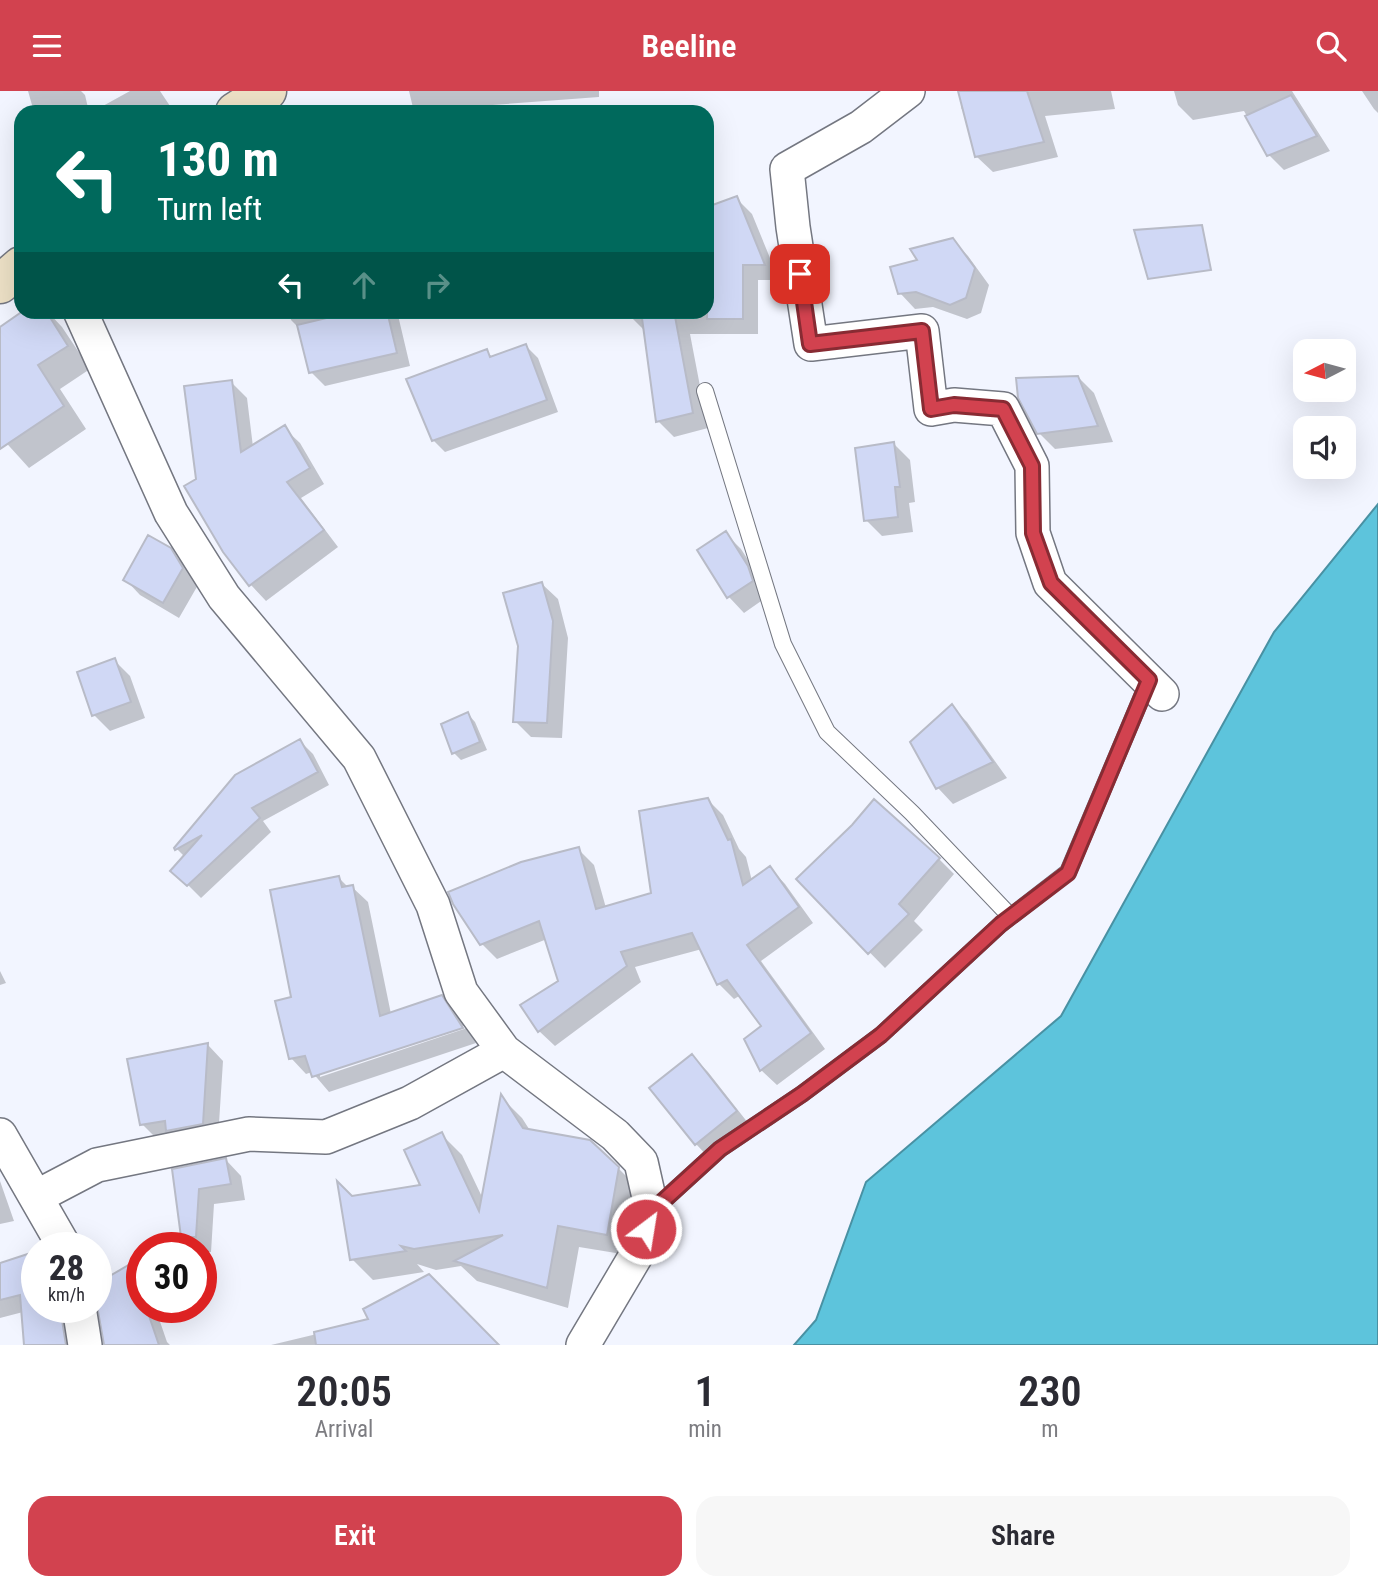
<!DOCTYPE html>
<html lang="en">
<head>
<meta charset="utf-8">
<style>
	body { margin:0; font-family:"Roboto Condensed",sans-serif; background:#f7f7f7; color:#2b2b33; height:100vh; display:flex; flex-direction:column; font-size:26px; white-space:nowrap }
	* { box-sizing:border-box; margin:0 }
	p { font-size:23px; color:#7c7c81 }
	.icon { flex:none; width:38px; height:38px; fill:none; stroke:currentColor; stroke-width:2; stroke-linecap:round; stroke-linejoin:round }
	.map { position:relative; height:1254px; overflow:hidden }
	.details { display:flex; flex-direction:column; background:#fff; flex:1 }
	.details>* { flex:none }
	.hud { position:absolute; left:14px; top:14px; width:700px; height:214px; border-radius:21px; box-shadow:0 7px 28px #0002; background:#00695c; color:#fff; overflow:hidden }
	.needle { width:46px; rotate:264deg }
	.buttons { position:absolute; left:1293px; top:248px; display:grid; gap:14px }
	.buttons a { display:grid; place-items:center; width:63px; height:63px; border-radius:14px; background:#fff; box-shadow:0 7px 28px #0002; font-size:35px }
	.speed { position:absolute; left:21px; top:1141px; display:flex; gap:14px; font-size:35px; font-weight:700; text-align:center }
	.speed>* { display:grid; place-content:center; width:91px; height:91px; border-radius:50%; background:#fff; box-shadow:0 7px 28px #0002; line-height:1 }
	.speed small { font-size:18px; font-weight:400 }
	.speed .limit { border:10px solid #d22; background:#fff; color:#111 }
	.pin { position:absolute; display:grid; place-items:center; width:60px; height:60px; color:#fff; margin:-30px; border-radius:14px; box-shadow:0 4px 10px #0006 }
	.me { position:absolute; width:77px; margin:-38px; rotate:31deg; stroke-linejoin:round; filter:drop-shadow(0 0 5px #0008) }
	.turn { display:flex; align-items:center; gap:24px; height:147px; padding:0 28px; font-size:32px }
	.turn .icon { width:91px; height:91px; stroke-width:2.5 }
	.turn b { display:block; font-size:49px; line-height:60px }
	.lanes { display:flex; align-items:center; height:66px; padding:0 28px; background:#0003; justify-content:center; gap:35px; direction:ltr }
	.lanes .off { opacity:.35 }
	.eta { display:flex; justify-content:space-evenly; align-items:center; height:119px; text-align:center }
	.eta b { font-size:42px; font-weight:600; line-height:49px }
	.button { display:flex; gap:14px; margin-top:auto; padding:14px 28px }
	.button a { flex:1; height:80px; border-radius:21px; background:#d2424f; color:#fff; font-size:28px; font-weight:600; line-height:80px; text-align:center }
	.button a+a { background:#f7f7f7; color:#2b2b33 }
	header { display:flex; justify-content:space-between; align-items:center; height:91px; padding:0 28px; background:#d2424f; color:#fff; font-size:32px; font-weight:600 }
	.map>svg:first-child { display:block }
</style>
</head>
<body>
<header><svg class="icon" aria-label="menu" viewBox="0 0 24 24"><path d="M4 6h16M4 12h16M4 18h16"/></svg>Beeline<svg class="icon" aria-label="search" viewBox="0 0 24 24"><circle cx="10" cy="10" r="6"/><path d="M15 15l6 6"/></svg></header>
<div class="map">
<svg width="1378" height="1254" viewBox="0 0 1378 1254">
	<rect width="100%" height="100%" fill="#f2f5ff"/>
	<!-- water -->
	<path fill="#5dc4dc" stroke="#4991a3" stroke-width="2" d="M1378 413V1254H794L816 1229 866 1091 1061 925 1274 541Z"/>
	<!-- shadow -->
	<path fill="#0003" d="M28 0H81L85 4 89 21H34Z
		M130 0H160L174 21H92Z
		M409 0H599V6L465 16V21H414Z
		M976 0H1111L1115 18 1045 25 1058 66 993 81 977 66 965 21 961 17Z
		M1174 0H1292L1330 60 1284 79 1269 64 1244 20 1193 29 1178 14Z
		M1362 0H1378V22L1374 18Z
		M736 107 752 123 779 189H758V243H690L708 337 674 346 658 330 645 240 632 227 634 220H707V118Z
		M952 149 968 165 989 194 981 222 967 228 933 216 915 218 900 202 920 170Z
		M27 220H47L62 236 90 278 60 298 86 338 29 377 0 345V238Z
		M289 220H397L410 275 325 295 311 281 300 238 291 229Z
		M526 255 538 267 558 321 445 361 433 349 486 260 493 267Z
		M1078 286 1094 302 1113 351 1055 358 1039 342Z
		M231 291 247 307 253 356 284 337 300 352 324 393 301 407 338 456 266 510 251 494 225 460 198 389Z
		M894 353 910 369 915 411 909 412 913 441 882 445 866 429Z
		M726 443 741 458 763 492 767 506 744 522 729 506Z
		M169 459 186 475 198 494 179 527 140 504 125 488Z
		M542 493 558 508 568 547 562 647 531 646 515 630Z
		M114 569 130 585 145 627 110 640 94 624 79 582Z
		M952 616 967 631 1007 687 953 713 938 697 912 651Z
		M468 623 475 631 487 659 461 669 454 662Z
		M300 650 313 663 329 694 263 730 271 741 201 807 173 779 185 766 176 757Z
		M708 709 723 724 739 758 746 766 752 790 770 777 785 793 813 832 761 870 825 958 777 994 761 979 746 949 764 935 741 904 734 908 719 893 702 858 635 876 641 891 555 955 539 940 560 891 547 848 497 868 482 853 578 758 594 774 606 817 653 804Z
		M939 768 954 783 914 830 923 839 885 877 798 788Z
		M339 787 349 797 352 796 368 811 391 923 441 906 457 922 465 934 320 982V986L467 937 476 952 329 1001 312 981 306 983 291 967 293 907Z
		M0 880 6 892 0 894Z
		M208 954 223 970 218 1048 158 1049 142 1033Z
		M692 965 708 981 752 1037 711 1069 696 1053Z
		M502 1007 522 1027 531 1041 618 1077 640 1099 628 1164 579 1156 568 1217 477 1190 461 1175 436 1179 417 1173 424 1181 373 1189 352 1168 351 1107 423 1095 441 1043 462 1064 483 1108Z
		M226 1069 241 1085 245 1109 214 1113 211 1161H201V1157H194L183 1146 174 1080Z
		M0 1090 14 1130 0 1133Z
		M0 1174 37 1216H82L77 1254H26L23 1221 0 1227Z
		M132 1175 142 1184V1216H155L167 1251 170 1254H106Z
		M371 1230 497 1254H271Z"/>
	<!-- building -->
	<path fill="#d0d8f5" stroke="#b8bbc7" stroke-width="2" d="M958 0H1027L1044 51 975 66Z
		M1291 4 1317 45 1267 65 1245 25Z
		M737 105 765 174H743V228H707V116Z
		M1202 134 1211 179 1148 188 1134 139Z
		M953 147 975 177 966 207 950 214 916 201 898 203 890 176 917 169 910 158Z
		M23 220H46L68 255 38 274 64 315 0 358V236Z
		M356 220H387L397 262 309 282 297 234Z
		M641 220H674L693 322 656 331Z
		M526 253 547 309 432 350 406 288 487 258 490 266Z
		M1078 285 1098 335 1037 343 1018 307 1016 287Z
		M232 289 241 361 285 334 310 377 287 391 324 439 249 495 223 461 184 395 196 388 184 295Z
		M894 351 900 396H895L898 426 864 430 855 357Z
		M726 440 748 475 753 490 727 507 697 459Z
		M148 444 171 457 183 477 163 512 123 489Z
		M542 491 553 530 547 632 513 631 518 555 503 502Z
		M115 567 131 611 92 625 77 581Z
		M952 613 993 671 936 698 910 651Z
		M468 621 480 651 452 663 441 633Z
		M300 648 318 681 252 717 260 727 187 795 170 780 202 744 175 759 174 757 235 684Z
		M708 707 728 749 731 748 743 794 770 775 799 816 747 854 811 942 760 980 744 948 761 935 727 889 717 894 692 842 621 861 627 875 538 941 520 914 558 890 539 830 480 854 453 813 448 801 521 771 579 756 596 818 651 802 639 720Z
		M874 708 940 767 899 813 909 823 868 863 796 788 852 734Z
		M339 785 342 796 353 794 380 925 442 904 463 937 312 986 305 965 289 968 275 910 291 906 270 799Z
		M208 952 203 1033 166 1040 165 1030 140 1034 127 968Z
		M692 963 737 1020 695 1054 649 997Z
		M501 1003 523 1037 590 1049 619 1076 607 1144 558 1135 547 1197 454 1170 503 1144 414 1158 401 1155 406 1160 350 1169 337 1090 352 1105 420 1094 404 1059 442 1041 479 1120Z
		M226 1067 231 1093 199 1098 196 1146H181L172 1078Z
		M37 1160V1216H60L66 1254H24L20 1204 0 1209V1172Z
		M132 1172 142 1202V1216H146L159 1254H104L96 1209V1193Z
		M429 1183 499 1254H316L314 1241 368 1228 363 1218Z"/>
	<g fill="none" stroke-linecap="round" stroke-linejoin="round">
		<!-- service casing -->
		<g stroke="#747781" stroke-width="18">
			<path id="service" d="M705 300 783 553 827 641 912 722 1010 825
				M652 1120 720 1058 802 1003 881 944 1001 833 1068 781 1149 589"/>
		</g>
		<!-- minor casing -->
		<g stroke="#747781" stroke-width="36">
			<path id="minor" d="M908 0 861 36 787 78 793 136 811 253 922 240 931 318 954 314 1003 318 1032 375 1033 442 1050 492 1162 603
				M80 220 171 422 224 506 359 667 433 814 461 901 504 960 615 1044 641 1071 652 1120 641 1156 583 1254
				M0 1044 65 1157
				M36 1106 97 1074 249 1043 326 1046 410 1012 504 960
				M79 1216 85 1254"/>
		</g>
		<!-- secondary casing -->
		<g stroke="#747781" stroke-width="41">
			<path id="secondary" d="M235 21 267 0
				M0 193 21 175"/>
		</g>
		<!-- service -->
		<use href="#service" stroke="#fff" stroke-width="16"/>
		<!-- minor -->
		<use href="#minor" stroke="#fff" stroke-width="33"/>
		<!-- secondary -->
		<use href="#secondary" stroke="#ede1c6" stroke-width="38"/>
	</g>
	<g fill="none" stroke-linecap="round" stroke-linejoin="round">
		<!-- route casing -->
		<g stroke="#882b33" stroke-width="18">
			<path id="route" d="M646 1138 652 1120 720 1058 802 1003 881 944 1001 833 1068 782 1149 589 1051 492 1033 442 1032 375 1003 318 954 314 931 318 922 240 810 253 800 183"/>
		</g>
		<!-- route -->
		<use href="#route" stroke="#d2424f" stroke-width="12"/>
	</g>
</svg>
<div class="buttons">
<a><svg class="needle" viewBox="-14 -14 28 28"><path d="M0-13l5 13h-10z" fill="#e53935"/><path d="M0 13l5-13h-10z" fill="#7c7c81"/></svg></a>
<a><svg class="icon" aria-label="sound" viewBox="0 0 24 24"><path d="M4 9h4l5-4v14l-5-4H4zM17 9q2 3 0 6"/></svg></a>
</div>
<div class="speed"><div>28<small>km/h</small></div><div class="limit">30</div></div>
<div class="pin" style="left:800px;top:183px;background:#d93025"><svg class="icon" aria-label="arrive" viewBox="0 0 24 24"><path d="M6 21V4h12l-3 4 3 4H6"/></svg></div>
<svg class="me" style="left:646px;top:1138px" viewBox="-20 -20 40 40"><circle r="17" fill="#d2424f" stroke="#fff" stroke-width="3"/><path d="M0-11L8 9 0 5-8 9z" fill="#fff"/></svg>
<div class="hud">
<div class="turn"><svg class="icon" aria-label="left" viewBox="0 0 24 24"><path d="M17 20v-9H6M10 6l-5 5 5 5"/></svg><div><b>130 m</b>Turn left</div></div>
<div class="lanes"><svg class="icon" aria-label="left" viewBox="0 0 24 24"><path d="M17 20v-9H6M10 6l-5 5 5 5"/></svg><svg class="icon off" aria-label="ahead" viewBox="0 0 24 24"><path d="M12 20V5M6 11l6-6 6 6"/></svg><svg class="icon off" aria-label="right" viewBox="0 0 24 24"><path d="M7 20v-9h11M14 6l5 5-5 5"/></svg></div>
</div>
</div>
<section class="details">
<div class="eta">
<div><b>20:05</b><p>Arrival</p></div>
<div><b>1</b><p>min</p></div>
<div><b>230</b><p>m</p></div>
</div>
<div class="button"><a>Exit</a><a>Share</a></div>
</section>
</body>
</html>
